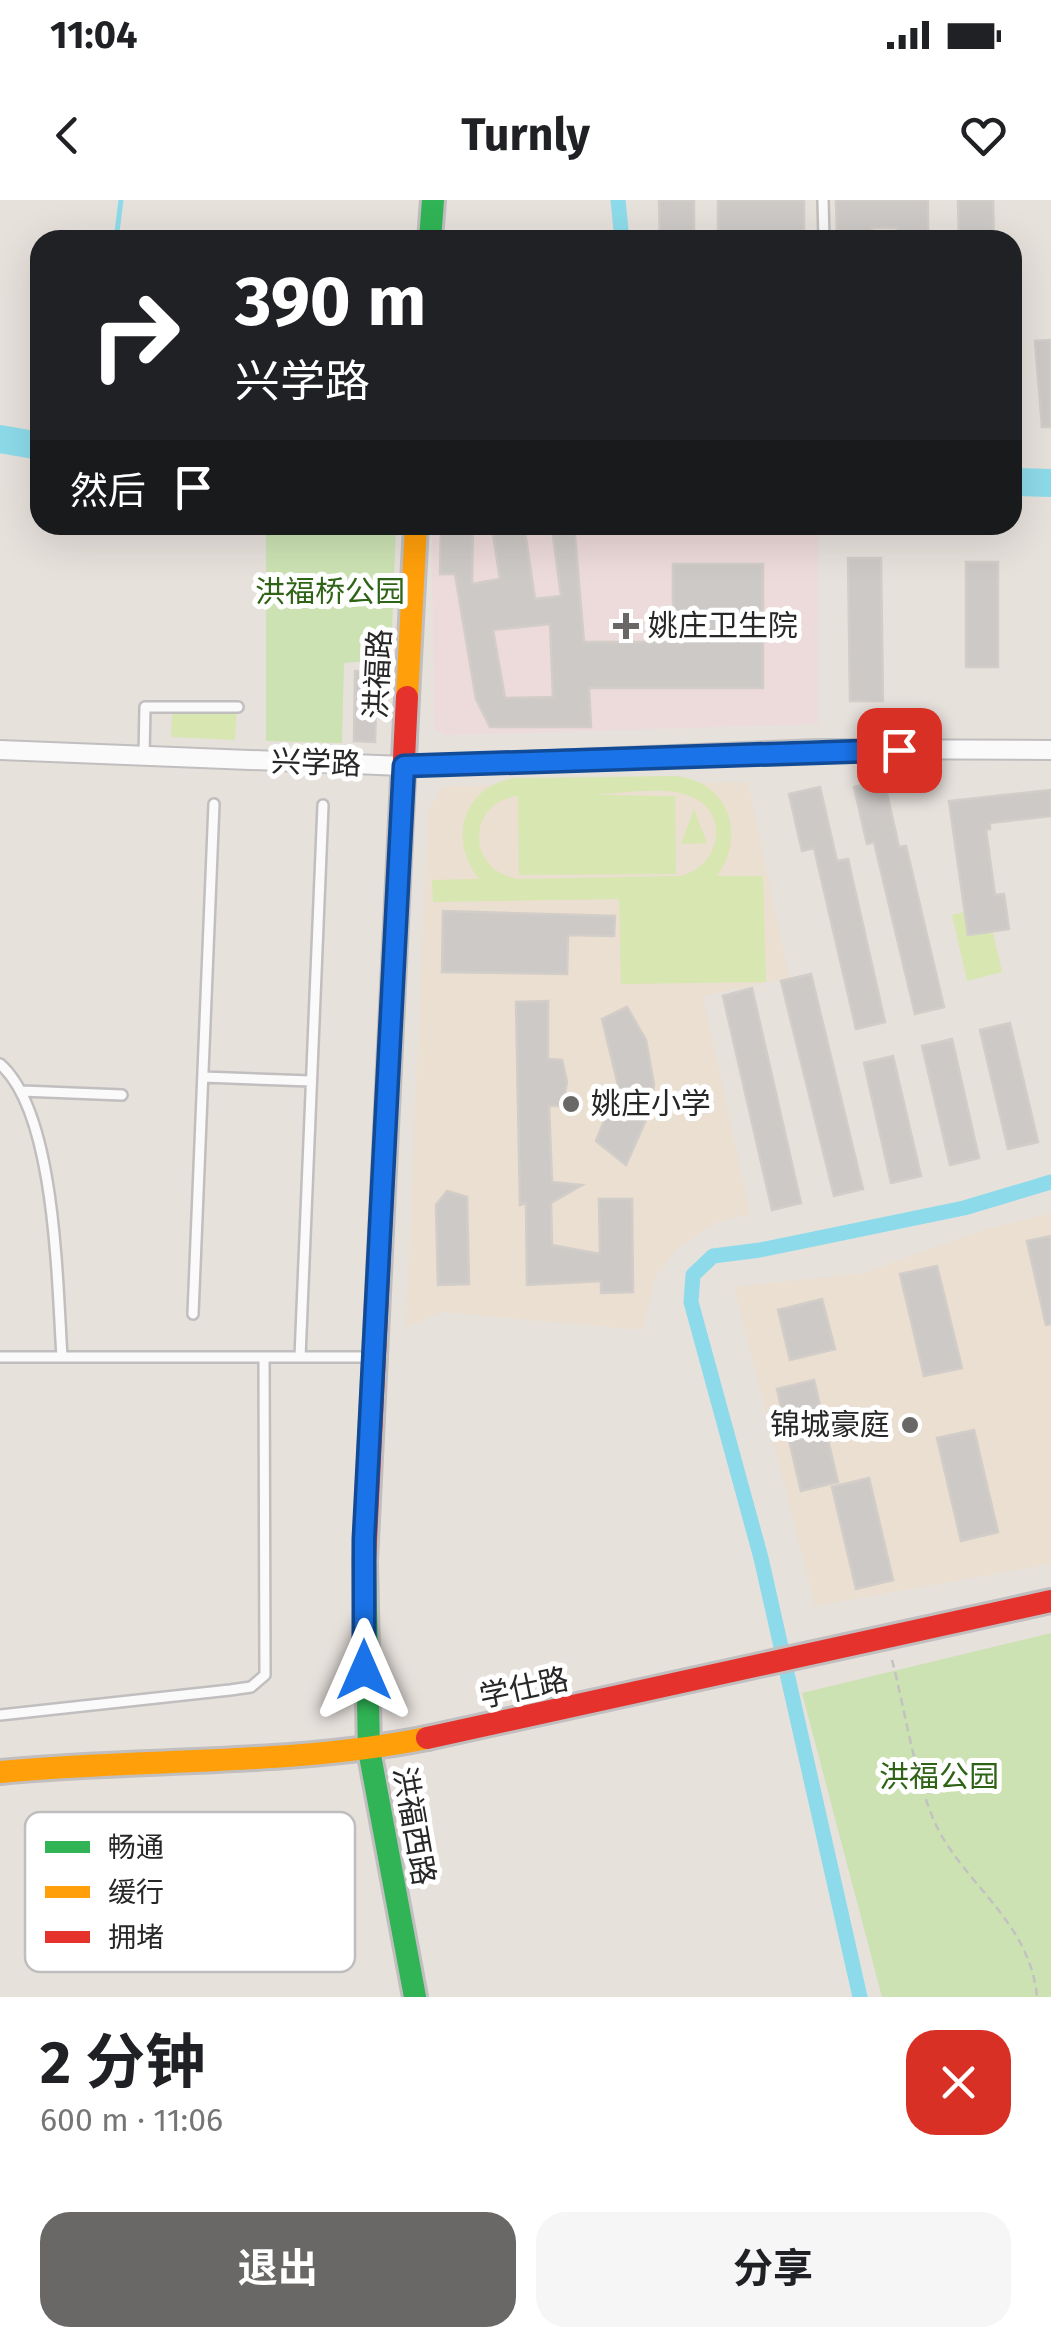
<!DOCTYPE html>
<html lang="zh">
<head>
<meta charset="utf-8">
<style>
	body { margin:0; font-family:"Fira Sans","Noto Sans SC",sans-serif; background:#f6f6f6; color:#202124; height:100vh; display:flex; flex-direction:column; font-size:38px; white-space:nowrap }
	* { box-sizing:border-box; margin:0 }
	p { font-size:32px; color:#757577 }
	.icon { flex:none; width:55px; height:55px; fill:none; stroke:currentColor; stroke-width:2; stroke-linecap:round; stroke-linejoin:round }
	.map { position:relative; height:1797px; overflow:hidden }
	.drawer { display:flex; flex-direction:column; background:#fff; flex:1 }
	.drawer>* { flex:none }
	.hud { position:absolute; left:30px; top:30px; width:992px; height:305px; border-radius:30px; box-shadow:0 10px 40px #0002; background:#202124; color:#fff; overflow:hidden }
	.pin { position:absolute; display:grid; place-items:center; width:85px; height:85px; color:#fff; margin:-42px; border-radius:20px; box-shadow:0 5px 15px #0006 }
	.me { position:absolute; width:110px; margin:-55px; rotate:0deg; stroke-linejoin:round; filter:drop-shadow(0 0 8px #0008) }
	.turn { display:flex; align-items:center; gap:35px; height:210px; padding:0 40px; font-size:45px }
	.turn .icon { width:130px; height:130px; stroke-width:2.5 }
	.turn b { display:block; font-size:70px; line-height:85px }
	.then { display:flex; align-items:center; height:95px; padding:0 40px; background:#0003; gap:20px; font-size:38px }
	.round { display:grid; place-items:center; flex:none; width:105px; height:105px; border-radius:30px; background:#f6f6f6 }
	.headline { display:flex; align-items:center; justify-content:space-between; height:170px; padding:0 40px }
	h1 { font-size:60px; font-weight:700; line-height:75px }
	.action { display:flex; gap:20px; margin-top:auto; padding:20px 40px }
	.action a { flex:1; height:115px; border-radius:30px; background:#6a6866; color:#fff; font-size:40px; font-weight:700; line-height:115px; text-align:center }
	.action a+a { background:#f6f6f6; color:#202124 }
	.status { display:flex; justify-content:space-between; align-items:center; height:70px; padding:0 50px; background:#fff; direction:ltr }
	.status svg { height:28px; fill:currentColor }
	header { display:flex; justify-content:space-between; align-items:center; height:130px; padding:0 40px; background:#fff; font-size:45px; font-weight:700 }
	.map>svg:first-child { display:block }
</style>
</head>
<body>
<div class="status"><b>11:04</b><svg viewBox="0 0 49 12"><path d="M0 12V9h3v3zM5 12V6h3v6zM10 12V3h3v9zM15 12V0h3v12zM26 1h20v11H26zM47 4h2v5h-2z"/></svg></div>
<header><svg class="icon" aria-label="back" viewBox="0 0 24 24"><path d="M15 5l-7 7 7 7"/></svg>Turnly<svg class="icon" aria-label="heart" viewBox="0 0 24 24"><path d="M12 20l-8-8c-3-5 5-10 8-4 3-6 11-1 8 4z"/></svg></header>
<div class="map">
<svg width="1051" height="1797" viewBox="0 0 1051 1797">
	<rect width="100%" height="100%" fill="#e7e1dc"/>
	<!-- education -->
	<path fill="#eadfd0" d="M748 582 789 778 703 796 750 1014 717 1022 677 1048 655 1078 643 1130 441 1112 406 1128 428 611 443 586Z
		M1051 1013V1364L815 1406 734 1087 864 1073 983 1030Z"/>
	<!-- medical -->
	<path fill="#eddada" d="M432 325 818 328V524L445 535 434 528Z"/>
	<!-- green -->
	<path fill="#cce2b3" d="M266 325H396L391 459 344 463 342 543 266 541Z
		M1051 1433V1797H882L802 1493Z"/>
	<!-- pitch -->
	<path fill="#d8e6b1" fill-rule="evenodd" d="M173 500 237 503 235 540 171 537Z
		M676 576C730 582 746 636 717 676H763L766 782 621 784 619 699 433 702 432 680 479 679C448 641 462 586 515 578ZM595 595C622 593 665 586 690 596 733 613 719 669 679 676L518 679C466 671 466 602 518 596L519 675 676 674 675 596Z
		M694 609 707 643 681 644Z
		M987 707 1002 772 967 781 952 715Z"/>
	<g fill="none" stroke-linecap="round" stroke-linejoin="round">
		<!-- stream -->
		<path stroke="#8ddbea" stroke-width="5" d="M116 40 121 0"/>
		<!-- canal -->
		<path stroke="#8ddbea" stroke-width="15" d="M618 0 622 40
			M860 1797 761 1358 691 1102 693 1075 713 1056 760 1050 964 1008 1051 982"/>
		<!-- river -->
		<path stroke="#8ddbea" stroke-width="28" d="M0 239 40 246
			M1012 282 1051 283"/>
	</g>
	<!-- building -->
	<path fill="#cdc9c6" stroke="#d2cdc8" stroke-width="2.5" fill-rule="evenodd" d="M659 0H694V40H660Z
		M718 0H804V40H718Z
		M836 0H928V40H897V28H872V40H837Z
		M958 0H993L994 40H959Z
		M1051 140V227H1042L1035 141Z
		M441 325H473L472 384 500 379 492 328 524 325 535 399 561 396 552 328 574 325 584 442H673V364H763V488H589L591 527H490L476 499 455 374H440ZM550 424 553 497 505 498 493 430Z
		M848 358H881L883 501H850Z
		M966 362H998V467H966Z
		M355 471 377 472 375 542 354 541Z
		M884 580 899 647 906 646 944 807 915 814 874 642 867 644 854 587Z
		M820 587 837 661 848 659 885 822 856 829 814 648 802 651 789 594Z
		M1051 590V616L990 623V629L986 630 995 695 1004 694 1009 729 968 735 949 601Z
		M443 711 615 716 614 736 568 735 567 774 442 772Z
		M811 774 863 989 834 996 781 781Z
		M752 788 801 1003 772 1010 723 796Z
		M548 801V859L562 860 567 882 562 906H549L552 982 582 985 551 1003 552 1045 600 1054 599 999H632L633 1092 601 1093V1081L527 1085 526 1003 520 1005 516 802Z
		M627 807 646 840 654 885 649 913 626 965 596 941 618 885 602 819Z
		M1010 823 1038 942 1008 949 980 830Z
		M952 839 979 958 950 965 922 846Z
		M893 856 921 976 891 983 864 863Z
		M447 991 467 997 469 1084 438 1085 436 1005Z
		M1051 1036V1124L1046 1125 1027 1041Z
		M937 1066 962 1168 924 1176 900 1074Z
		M822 1099 835 1149 790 1160 778 1110Z
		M814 1180 838 1282 801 1291 777 1189Z
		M974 1230 998 1332 961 1341 937 1238Z
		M869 1278 893 1380 856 1389 832 1287Z"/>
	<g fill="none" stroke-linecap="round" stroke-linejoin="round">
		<!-- lane casing -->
		<g stroke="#c0bebe" stroke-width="14">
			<path id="lane" d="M823 0 824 40
				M144 556 145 507H238
				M0 864C56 913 57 1083 62 1157
				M203 877 311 881
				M22 891 122 895
				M193 1114 214 604
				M0 1157H370
				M300 1157 323 605
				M0 1515 230 1490 251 1487 265 1475 264 1157"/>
		</g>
		<!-- street casing -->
		<g stroke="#c0bebe" stroke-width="22">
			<path id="street" d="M0 550 403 566 817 549 1051 550"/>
		</g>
		<!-- fast casing -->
		<g stroke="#c0bebe" stroke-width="28">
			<path id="fast" d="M430 40 433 0
				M365 1361 369 1550 415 1797"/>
		</g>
		<!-- slow casing -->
		<g stroke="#c0bebe" stroke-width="28">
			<path id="slow" d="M407 497 416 325
				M0 1572C141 1558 288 1566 427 1538"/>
		</g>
		<!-- jam casing -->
		<g stroke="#c0bebe" stroke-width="28">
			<path id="jam" d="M365 1361 407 497
				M427 1538 1051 1401"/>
		</g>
		<!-- path -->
		<path stroke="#c2c2c1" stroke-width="2.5" stroke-dasharray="8 5" stroke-linecap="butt" d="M892 1460C905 1509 917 1591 940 1633 973 1691 1030 1725 1037 1797"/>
		<!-- lane -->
		<use href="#lane" stroke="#fbfafa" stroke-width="9"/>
		<!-- street -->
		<use href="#street" stroke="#fbfafa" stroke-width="18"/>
		<!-- fast -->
		<use href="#fast" stroke="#30b455" stroke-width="22"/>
		<!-- slow -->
		<use href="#slow" stroke="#ff9f0a" stroke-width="22"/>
		<!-- jam -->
		<use href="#jam" stroke="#e5322d" stroke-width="22"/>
	</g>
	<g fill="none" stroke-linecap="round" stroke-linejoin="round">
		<!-- route casing -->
		<g stroke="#114b97" stroke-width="25">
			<path id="route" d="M364 1470V1339L404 566 899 550"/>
		</g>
		<!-- route -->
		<use href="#route" stroke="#1a73e8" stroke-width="18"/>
	</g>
	<!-- markers -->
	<g fill="#6a6866" stroke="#fff" stroke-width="4">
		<path d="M621 411h10v10h10v10h-10v10h-10v-10h-10v-10h10z"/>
		<circle cx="571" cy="904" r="10"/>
		<circle cx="910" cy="1225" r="10"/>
	</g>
	<g text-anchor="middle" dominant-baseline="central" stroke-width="10" stroke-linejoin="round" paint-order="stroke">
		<!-- park labels -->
		<g font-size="30" fill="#2f6417" stroke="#fff">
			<text x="330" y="392">洪福桥公园</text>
			<text x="939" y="1577">洪福公园</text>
		</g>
		<!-- poi labels -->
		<g font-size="30" fill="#272727" stroke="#fff" text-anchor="start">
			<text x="648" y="426">姚庄卫生院</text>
			<text x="591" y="904">姚庄小学</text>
			<text x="890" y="1225" text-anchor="end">锦城豪庭</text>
		</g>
		<!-- street labels -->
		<g font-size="30" fill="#272727" stroke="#fff">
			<text transform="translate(378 474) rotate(-87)">洪福路</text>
			<text transform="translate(316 563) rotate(2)">兴学路</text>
			<text transform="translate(524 1488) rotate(-12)">学仕路</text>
			<text transform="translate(414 1626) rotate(80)">洪福西路</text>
		</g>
	</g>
	<!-- legend -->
	<rect x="25" y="1612" width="330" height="160" rx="15" fill="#fff" stroke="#bebebe" stroke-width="2.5"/>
	<rect x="45" y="1641" width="45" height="12" fill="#30b455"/>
	<rect x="45" y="1686" width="45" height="12" fill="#ff9f0a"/>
	<rect x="45" y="1731" width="45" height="12" fill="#e5322d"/>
	<g font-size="28" fill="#272727">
		<text x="108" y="1657">畅通</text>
		<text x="108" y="1702">缓行</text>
		<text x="108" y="1747">拥堵</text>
	</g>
</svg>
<div class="pin" style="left:899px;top:550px;background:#d93025"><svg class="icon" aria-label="arrive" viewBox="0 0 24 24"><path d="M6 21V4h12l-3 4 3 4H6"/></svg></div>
<svg class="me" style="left:364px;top:1470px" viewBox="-20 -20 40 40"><path d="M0-17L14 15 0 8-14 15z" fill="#1a73e8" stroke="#fff" stroke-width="4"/></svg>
<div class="hud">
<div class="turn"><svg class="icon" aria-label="right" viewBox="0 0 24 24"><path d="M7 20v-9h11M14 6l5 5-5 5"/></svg><div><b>390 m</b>兴学路</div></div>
<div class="then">然后<svg class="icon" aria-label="arrive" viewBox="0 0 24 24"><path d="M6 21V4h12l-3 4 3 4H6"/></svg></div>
</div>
</div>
<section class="drawer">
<div class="headline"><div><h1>2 分钟</h1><p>600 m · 11:06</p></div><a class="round" style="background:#d93025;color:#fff"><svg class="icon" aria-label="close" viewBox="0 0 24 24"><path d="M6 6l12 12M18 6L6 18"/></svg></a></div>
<div class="action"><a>退出</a><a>分享</a></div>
</section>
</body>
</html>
